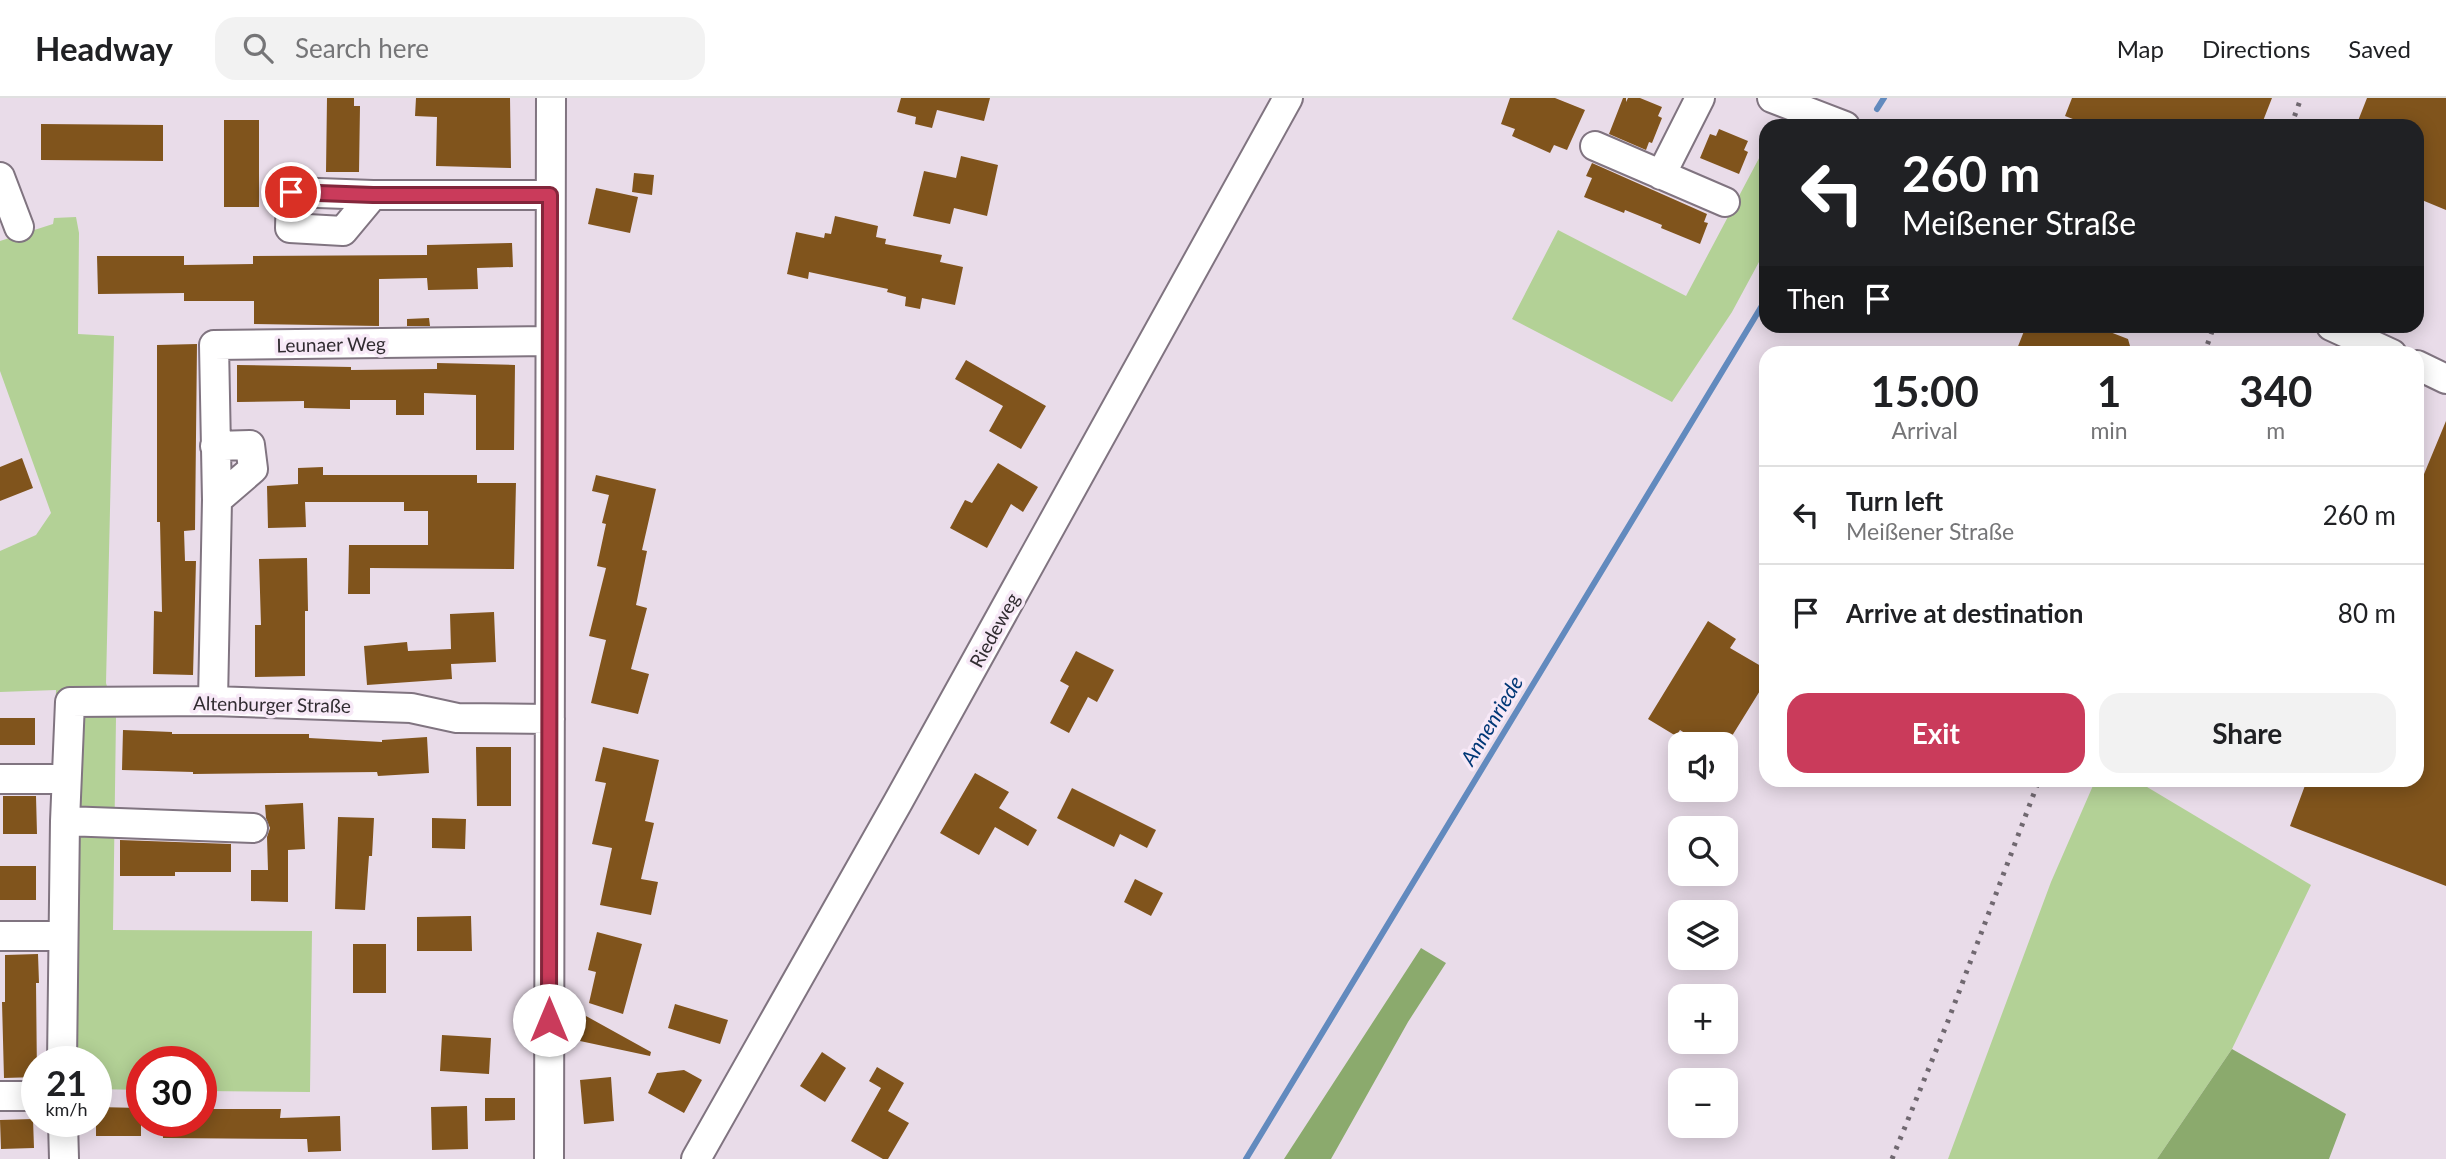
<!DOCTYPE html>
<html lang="en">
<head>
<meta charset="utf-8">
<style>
	body { margin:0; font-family:Lato,sans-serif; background:#f2f2f2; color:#202124; height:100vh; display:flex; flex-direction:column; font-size:26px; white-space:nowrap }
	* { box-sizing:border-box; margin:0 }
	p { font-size:23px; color:#757577 }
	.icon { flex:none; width:38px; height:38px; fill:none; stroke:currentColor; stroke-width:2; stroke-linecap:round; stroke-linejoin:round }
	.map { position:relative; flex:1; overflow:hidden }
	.panel { position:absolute; left:1759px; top:248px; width:665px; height:441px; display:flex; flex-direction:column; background:#fff; border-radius:21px; box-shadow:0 4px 18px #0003 }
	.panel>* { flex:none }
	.hud { position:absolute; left:1759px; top:21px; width:665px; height:214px; border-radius:21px; box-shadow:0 4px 18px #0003; background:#202124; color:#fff; overflow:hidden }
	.controls { position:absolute; left:1668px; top:634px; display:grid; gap:14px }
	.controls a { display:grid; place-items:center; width:70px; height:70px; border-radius:14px; background:#fff; box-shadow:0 4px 18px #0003; font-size:35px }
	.speed { position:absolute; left:21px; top:948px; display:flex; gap:14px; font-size:35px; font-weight:700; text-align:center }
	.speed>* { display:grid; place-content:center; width:91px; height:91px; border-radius:50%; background:#fff; box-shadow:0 4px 18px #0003; line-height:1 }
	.speed small { font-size:18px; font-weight:400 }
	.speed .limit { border:10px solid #d22; background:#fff; color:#111 }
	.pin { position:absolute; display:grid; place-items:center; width:60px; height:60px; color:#fff; margin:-30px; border:4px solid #fff; border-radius:50%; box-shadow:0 2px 7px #0007 }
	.me { position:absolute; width:77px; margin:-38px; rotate:0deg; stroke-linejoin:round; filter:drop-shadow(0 0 5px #0008) }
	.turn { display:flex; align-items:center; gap:24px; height:147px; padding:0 28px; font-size:32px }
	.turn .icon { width:91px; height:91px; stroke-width:2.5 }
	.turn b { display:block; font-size:49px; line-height:60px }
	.then { display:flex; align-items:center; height:66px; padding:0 28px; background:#0003; gap:14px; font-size:26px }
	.eta { display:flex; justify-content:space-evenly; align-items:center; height:119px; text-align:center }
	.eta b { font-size:42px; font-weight:700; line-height:49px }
	.action { display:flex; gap:14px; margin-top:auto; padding:14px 28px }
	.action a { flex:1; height:80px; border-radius:21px; background:#ca3b5b; color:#fff; font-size:28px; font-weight:700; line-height:80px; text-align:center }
	.action a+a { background:#f2f2f2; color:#202124 }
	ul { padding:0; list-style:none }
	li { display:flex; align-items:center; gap:21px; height:98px; padding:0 28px; border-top:2px solid #e0e0e0 }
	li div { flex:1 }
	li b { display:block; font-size:26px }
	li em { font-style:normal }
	header { display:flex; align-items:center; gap:42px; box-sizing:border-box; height:98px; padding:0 35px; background:#fff; border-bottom:2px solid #e0e0e0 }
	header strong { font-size:33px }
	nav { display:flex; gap:38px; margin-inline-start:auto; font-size:24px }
	.search { width:490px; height:63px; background:#f2f2f2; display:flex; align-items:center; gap:18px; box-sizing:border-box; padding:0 24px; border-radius:21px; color:#757577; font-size:26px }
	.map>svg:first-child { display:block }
</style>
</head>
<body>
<header>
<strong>Headway</strong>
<div class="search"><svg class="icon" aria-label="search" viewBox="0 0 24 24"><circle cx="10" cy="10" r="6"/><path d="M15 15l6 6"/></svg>Search here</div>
<nav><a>Map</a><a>Directions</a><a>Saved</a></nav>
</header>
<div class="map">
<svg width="2446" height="1061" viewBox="0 0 2446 1061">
	<rect width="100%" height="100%" fill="#e9dce9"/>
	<!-- green -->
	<path fill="#b3d196" d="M1766 47V151L1732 214 1672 304 1512 221 1558 132 1686 198Z
		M76 119 79 135 78 236 114 238 106 585 116 620 113 832 312 833 310 994 201 993V964H142V992L96 991V964H48L56 592 0 594V453L36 437 51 415 0 273V143L53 126 54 120Z
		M2095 683H2137L2311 787 2232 951 2157 1061H1948L2051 784Z"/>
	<!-- forest -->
	<path fill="#8baa6d" d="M1421 850 1446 865 1408 924 1331 1061H1284Z
		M2232 951 2346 1016 2329 1061H2157Z"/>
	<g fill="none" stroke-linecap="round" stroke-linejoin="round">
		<!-- stream -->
		<path stroke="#628abe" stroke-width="6" d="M1877 11 1884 0
			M1246 1061 1766 201"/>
	</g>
	<!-- building -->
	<path fill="#80541c" d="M327 0H354V8H360L359 74H326Z
		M416 0H510L511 70 436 68 437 19 415 18Z
		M901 0H990L984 23 937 12 932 30 915 26 916 19 897 14Z
		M1510 0H1555L1585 12 1567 52 1554 47 1550 55 1512 38 1515 31 1501 26Z
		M1623 0H1626V4L1628 0H1640L1662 9 1658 18 1662 20 1652 45 1649 44 1646 52 1609 36Z
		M2072 0H2272L2261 28H2091L2065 18Z
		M2367 0H2446V112L2417 100V28H2356Z
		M224 22H259V109H224Z
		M41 26 163 27V63L41 62Z
		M1719 31 1748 43 1744 52 1748 54 1739 76 1700 60 1710 36 1716 38Z
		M961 58 998 67 987 118 954 110 950 126 913 118 924 73 956 80Z
		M1592 65 1707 116 1704 124 1708 125 1700 146 1661 130 1662 127 1625 112 1624 115 1584 99 1592 80 1586 78Z
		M634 75 654 77 652 97 632 94Z
		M596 90 638 99 630 135 588 126Z
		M835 118 878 128 876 139 886 141 885 146 942 157 940 164 963 169 955 207 922 200 920 211 905 208 906 199 887 194 888 191 809 174 808 181 787 176 796 134 824 140 825 135 831 136Z
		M512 145 513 169 477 170 478 191 428 192 427 180 379 181V228L254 226V203H184V195L98 196 97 158H184V167L253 166V158L427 157V147Z
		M429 220 430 228H407V221Z
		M2026 228H2112L2110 234 2128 241 2130 248 2127 256H2015Z
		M197 246 195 432 184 433 185 463H196L193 577 153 576 154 513 162 514 160 424H157V247Z
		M966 262 1046 308 1021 351 989 333 1003 308 955 281Z
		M437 265 515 267 514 352H476V297L424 295V317H396V302H350V311L304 310V303L237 304V267L351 269V272L437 271Z
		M2446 323V788L2290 728 2307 682H2417V393Z
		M22 360 33 390 0 403V369Z
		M998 365 1038 389 1023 414 1011 406 987 450 950 430 965 402 972 405Z
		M323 369V377H477V385H516L514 471 370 470V496H348L349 447H428V413H404V404H305L306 429 268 430 267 388 298 386V370Z
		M596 377 656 391 642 452 647 453 636 507 647 510 631 571 649 576 638 616 591 605 606 542 589 538 606 470 597 468 606 426 602 425 609 397 592 393Z
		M307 460 308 513H305V578L255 579V527H261L259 461Z
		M494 514 496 564 451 566 452 581 367 587 364 548 407 544 408 553 451 551 450 516Z
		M1708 523 1736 541 1730 550 1766 571V583L1727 646H1702L1680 632 1676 638 1648 621Z
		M1076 553 1114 572 1097 604 1088 599 1069 635 1050 625 1069 588 1060 583Z
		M0 620H35V647H0Z
		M123 632 172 634V636H309V640L382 644V642L427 639 429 675 378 678 377 674 193 676V674L122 672Z
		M476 649H511V708H477Z
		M603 649 659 662 645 723 654 725 641 781 658 784 651 817 600 807 612 750 592 746 606 685 595 683Z
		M975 675 1009 694 999 710 1037 732 1028 748 995 729 979 757 940 735Z
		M1072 690 1156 732 1147 750 1120 736 1114 749 1057 720Z
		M3 698H36L37 736H3Z
		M303 705 305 751 288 752V804L251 803V772H268L267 739 270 730 266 720 265 707Z
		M338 719 374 720 372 758H369L365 812 335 811Z
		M432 720 466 721 465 751 432 750Z
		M120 742 231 746V774H175V778H120Z
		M0 768H36V802H0Z
		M1135 781 1163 795 1151 818 1124 804Z
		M471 818 472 853H417V819Z
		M597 834 642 846 623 916 589 905 596 874 588 872Z
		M353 846H386V895H353Z
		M38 856 39 885H36L37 979 4 980 2 904H5V857Z
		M675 906 728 922 720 946 668 930Z
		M586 918 651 954 650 958 580 943Z
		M442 937 491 940 489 976 440 973Z
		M822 954 846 970 825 1004 800 988Z
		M877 969 904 985 888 1013 909 1025 888 1061H883L851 1043 881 990 869 983Z
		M684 972 702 982 684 1015 648 995 657 975Z
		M611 979 614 1023 584 1026 580 982Z
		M485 1000H515V1022L485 1023Z
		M467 1008 468 1051 432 1052 431 1009Z
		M96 1009 141 1010V1038H96Z
		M201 1011H281L280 1020 340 1018 341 1053 308 1054 307 1041 163 1040V1024H201Z
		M33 1021 34 1050 1 1051 0 1022Z"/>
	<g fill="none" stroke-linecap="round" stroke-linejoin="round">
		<!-- minor casing -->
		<g stroke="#807480" stroke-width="32">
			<path id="minor" d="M1772 0 1845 28
				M1595 48 1725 104
				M1661 77 1700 0
				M0 79 19 129
				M373 97 343 133 290 130 291 94 373 97H549
				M2331 228 2392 256
				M2417 267 2446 281
				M215 348 250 347 253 371 217 402
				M213 603 217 402 214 247 549 243
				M0 681H66
				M65 723 253 730
				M0 838H63
				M62 964 65 723 70 604 213 603 411 610 457 620 550 621
				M0 998H37
				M63 1024 64 1061
				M549 1061 551 0
				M696 1061 898 704 1288 0"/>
		</g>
		<!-- minor -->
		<use href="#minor" stroke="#fff" stroke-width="28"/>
		<!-- rail -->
		<path stroke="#706870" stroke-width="5" stroke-dasharray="3.5 7" stroke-linecap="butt" d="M2291 28 2301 0
			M2204 256 2214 228
			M1892 1061 1948 923 2039 682"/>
	</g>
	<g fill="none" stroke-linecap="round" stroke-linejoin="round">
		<!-- route casing -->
		<g stroke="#83263b" stroke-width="18">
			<path id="route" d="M291 94 373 97H550L549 922"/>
		</g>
		<!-- route -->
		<use href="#route" stroke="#ca3b5b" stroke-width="12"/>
	</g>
	<g text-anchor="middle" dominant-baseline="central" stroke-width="7" stroke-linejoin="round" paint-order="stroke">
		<!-- street labels -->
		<g font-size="19" fill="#312c31" stroke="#f7e9f7">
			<text transform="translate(331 246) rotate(-1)">Leunaer Weg</text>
			<text transform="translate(994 532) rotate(-61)">Riedeweg</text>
			<text transform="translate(272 606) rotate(1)">Altenburger Straße</text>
		</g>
		<!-- water labels -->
		<g font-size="21" font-style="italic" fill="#003776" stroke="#f7e9f7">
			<text transform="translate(1491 622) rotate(-59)">Annenriede</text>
		</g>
	</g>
</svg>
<div class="controls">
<a><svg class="icon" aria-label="sound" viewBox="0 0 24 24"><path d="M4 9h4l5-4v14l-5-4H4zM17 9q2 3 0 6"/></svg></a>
<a><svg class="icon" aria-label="search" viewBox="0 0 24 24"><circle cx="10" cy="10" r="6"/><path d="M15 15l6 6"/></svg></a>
<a><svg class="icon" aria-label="layers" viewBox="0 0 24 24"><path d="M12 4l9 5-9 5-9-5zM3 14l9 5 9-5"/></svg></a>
<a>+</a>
<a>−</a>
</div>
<div class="speed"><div>21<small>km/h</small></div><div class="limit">30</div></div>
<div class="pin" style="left:291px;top:94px;background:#d93025"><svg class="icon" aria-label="arrive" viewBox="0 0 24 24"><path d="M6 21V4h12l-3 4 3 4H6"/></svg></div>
<svg class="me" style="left:549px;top:922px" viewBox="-20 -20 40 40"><circle r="19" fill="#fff"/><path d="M0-13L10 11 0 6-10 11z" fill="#ca3b5b"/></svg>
<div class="hud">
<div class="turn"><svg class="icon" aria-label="left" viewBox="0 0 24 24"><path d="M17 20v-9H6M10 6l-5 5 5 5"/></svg><div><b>260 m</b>Meißener Straße</div></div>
<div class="then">Then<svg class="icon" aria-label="arrive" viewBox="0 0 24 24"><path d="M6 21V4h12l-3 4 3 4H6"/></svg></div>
</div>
<section class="panel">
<div class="eta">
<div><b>15:00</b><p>Arrival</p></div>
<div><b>1</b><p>min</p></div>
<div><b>340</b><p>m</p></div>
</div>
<ul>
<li><svg class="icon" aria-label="left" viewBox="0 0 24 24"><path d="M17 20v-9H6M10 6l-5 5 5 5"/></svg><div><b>Turn left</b><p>Meißener Straße</p></div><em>260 m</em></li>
<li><svg class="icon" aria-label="arrive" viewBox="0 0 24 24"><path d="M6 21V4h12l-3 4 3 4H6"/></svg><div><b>Arrive at destination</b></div><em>80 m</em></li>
</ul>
<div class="action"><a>Exit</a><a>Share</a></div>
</section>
</div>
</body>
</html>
